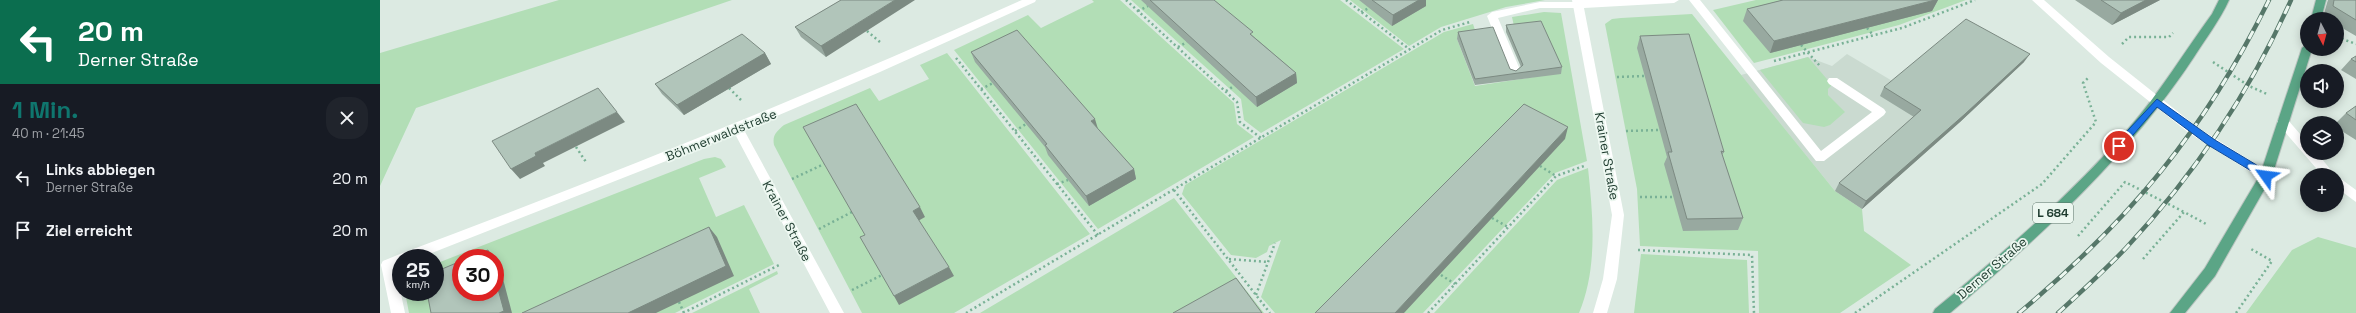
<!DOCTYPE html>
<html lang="de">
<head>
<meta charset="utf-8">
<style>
	body { margin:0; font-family:"Space Grotesk",sans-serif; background:#20242c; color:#f1f3f6; height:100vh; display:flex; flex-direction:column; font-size:15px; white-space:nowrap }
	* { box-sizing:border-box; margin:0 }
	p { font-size:13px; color:#9ea1a6 }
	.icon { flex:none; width:22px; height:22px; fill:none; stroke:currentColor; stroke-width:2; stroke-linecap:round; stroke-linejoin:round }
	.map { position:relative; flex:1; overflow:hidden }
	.sheet { display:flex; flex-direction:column; background:#171b24; width:380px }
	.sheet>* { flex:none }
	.guide { background:#0b6e4f; color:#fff; overflow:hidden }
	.needle { width:26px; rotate:174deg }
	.buttons { position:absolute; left:1920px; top:12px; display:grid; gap:8px }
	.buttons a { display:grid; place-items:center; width:44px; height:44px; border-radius:50%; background:#171b24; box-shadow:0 2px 10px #0003; font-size:20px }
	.speed { position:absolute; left:12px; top:249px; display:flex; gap:8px; font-size:20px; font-weight:700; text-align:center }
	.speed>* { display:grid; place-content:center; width:52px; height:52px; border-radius:50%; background:#171b24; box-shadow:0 2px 10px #0003; line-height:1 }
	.speed small { font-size:10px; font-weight:400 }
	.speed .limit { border:6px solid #d22; background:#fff; color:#111 }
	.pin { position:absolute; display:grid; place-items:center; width:34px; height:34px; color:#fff; margin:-17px; border:2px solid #fff; border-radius:50%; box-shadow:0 1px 4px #0007 }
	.me { position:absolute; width:44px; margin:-22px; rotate:301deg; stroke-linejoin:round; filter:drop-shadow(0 0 3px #0008) }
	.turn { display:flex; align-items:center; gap:14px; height:84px; padding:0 12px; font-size:18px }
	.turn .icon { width:52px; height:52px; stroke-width:2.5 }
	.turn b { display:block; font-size:28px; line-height:34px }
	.round { display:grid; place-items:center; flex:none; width:42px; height:42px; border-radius:16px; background:#20242c }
	.overview { display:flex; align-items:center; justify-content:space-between; height:68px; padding:0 12px }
	h1 { font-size:24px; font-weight:600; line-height:30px; color:#0f766e }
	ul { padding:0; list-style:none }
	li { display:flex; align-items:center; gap:12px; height:52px; padding:0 12px }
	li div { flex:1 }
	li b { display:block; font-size:15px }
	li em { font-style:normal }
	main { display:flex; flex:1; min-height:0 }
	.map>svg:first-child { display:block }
</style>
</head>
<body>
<main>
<section class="sheet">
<div class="guide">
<div class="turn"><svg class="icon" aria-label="left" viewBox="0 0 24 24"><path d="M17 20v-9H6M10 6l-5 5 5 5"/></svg><div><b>20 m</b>Derner Straße</div></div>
</div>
<div class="overview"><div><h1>1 Min.</h1><p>40 m · 21:45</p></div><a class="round"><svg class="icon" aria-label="close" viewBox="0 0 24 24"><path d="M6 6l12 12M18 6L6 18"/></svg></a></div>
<ul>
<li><svg class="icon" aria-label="left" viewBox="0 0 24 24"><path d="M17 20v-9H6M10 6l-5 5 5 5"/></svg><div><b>Links abbiegen</b><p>Derner Straße</p></div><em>20 m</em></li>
<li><svg class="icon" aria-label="arrive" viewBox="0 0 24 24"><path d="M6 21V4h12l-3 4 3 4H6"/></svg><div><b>Ziel erreicht</b></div><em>20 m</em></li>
</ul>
</section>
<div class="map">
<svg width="1976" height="313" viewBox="0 0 1976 313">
	<rect width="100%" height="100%" fill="#dceae2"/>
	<!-- built -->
	<path fill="#cadad0" d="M1467 54 1551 104 1490 201 1482 209 1455 191 1361 75 1428 57 1452 66Z"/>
	<!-- green -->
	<path fill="#b2deb6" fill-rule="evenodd" d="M179 0H352L36 108 0 186V53Z
		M712 0H740L854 103 857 124 874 137 718 229 574 50 648 15 661 28 714 2Z
		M751 0H960L1024 49 881 133 864 120 861 99Z
		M970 0H1165L1126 7 1061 27 1029 46Z
		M1376 0H1586L1519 25 1374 63 1333 10Z
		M1164 12 1181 13 1207 161 1175 173 1043 313H895L881 297 901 240 889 246 887 252 876 258 851 255 802 194 805 185 1064 32 1093 24 1095 30 1100 29 1102 35 1077 39 1095 86 1154 77 1135 31 1132 17Z
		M1312 14 1455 191 1482 209 1484 231 1531 265 1460 313H1379L1378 251 1260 246 1257 189 1225 24 1232 19 1241 18Z
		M567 53 710 234 574 313H482L394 145C392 135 397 131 404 125L490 88 499 101 549 79 540 65Z
		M1428 57 1452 85 1448 89V95L1465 112 1450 125 1444 127 1423 123 1380 70Z
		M335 157 341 159 346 167 319 178 336 217 364 205 394 264 295 313H29L25 292H55V264L324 159ZM81 258H115V292H81Z
		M1208 168C1213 216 1218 268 1199 313H1054L1177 180Z
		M794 198 884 313H600Z
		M1938 237 1976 248V313H1866L1912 250Z
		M1261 254 1367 260 1369 313H1254Z
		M397 271 398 274 369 289 380 313H312Z"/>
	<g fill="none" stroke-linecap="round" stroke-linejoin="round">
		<!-- primary casing -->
		<g stroke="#bbc4c0" stroke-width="2">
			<path id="primary" d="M1839 0H1849C1840 20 1826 38 1814 57 1748 157 1661 236 1570 313H1553L1555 309C1623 253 1690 196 1748 129 1780 93 1804 52 1832 14Z
				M1936 0H1946L1941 19H1931Z
				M1927 44V49H1932L1892 176 1835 276 1805 313H1790L1825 268 1880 175 1922 48Z"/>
		</g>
		<!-- path -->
		<path stroke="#79b196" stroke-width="2.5" stroke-dasharray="2 3" stroke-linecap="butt" d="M746 0 857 102 860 122 881 138
			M966 0 1029 49
			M758 11 768 6
			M981 12 989 8
			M1487 28 1493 35
			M487 31 500 42
			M1957 37 1976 44
			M1742 44 1749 37H1789L1793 33
			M1421 45 1440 66
			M798 47 807 42
			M576 58 718 235
			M1394 61 1522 28 1595 0
			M1833 62 1869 86 1887 94
			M1237 77 1264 76
			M349 88 361 100
			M601 89 613 83
			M846 91 854 86
			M635 131 646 124
			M1246 131 1279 130
			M196 147 206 162
			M1160 166 1176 176
			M412 179 444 164
			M677 184 688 180
			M794 190 890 313
			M1260 197H1293
			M1112 218 1128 227
			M439 229 472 212
			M1698 236 1745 182 1804 212
			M1258 250 1372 255 1374 313
			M849 259 888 262
			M1763 259 1804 212 1828 225
			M1061 275 1075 284
			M472 290 502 275
			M876 295 895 243
			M299 302 304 313
			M303 313 401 264
			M586 313 1062 30 1090 22
			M1048 313 1176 176 1204 166
			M1475 313 1662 184 1716 122 1703 83 1709 77
			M1856 313 1892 261 1871 249"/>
		<!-- lane -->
		<path fill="#fff" fill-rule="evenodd" d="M1309 0H1320L1441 151 1492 112 1449 84 1447 81 1449 78H1457L1504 109 1506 112 1504 115 1444 161H1436Z
			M1160 2H1198L1203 5 1198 8H1160L1118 18 1141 72 1135 76 1131 75 1107 16 1112 12Z
			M8 260 13 261 15 265 25 313H11L1 265 3 261Z"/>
		<!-- street -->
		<path fill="#fff" fill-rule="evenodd" d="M642 0H656L655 2 500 72 364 130 464 313H450L355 134 39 258H21V266C15 268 10 271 3 269L1 265 3 261 20 254C230 175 438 92 642 0Z
			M1192 0H1299L1294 3 1204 8 1244 215 1237 279 1227 313H1213L1223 279 1232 215Z
			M1652 0H1664L1729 57 1817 127 1890 173 1892 176 1890 179H1882L1809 133 1721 63Z
			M1903 118 1907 119 1927 142V153H1937L1955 175H1942L1899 125 1897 122 1899 119Z
			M1957 176 1976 190V202L1957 188Z"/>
		<!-- primary -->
		<use href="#primary" fill="#5ba586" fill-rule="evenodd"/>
		<!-- rail casing -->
		<g stroke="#567769" stroke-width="4.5">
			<path id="rail" d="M1639 313C1750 220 1825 130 1889 0
				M1678 313C1701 292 1724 271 1746 248 1814 175 1870 92 1911 0"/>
		</g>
		<!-- rail -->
		<use href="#rail" stroke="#ecf7f0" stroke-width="3" stroke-dasharray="9" stroke-linecap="butt"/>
	</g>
	<!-- wall -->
	<path fill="#98a9a0" d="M461 0 446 57 421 37 415 27Z
		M761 0H834L873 36 916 73 917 83 877 107Z
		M979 0H1046V6L1012 26Z
		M1403 0H1558L1552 11 1390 53 1363 21 1367 9Z
		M1695 0H1780L1732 25Z
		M1948 0H1976V36L1957 25V19H1947L1943 17 1947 3Z
		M1126 25 1182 67 1181 74 1095 85 1077 39 1078 32 1130 69 1136 71 1141 67 1126 32Z
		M1260 36 1344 152 1342 155 1363 218 1358 230 1303 231 1284 164 1287 157 1257 48Z
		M591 52 718 129 754 169 756 179 709 206 668 155 665 147 595 62Z
		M385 53 391 64 304 115 282 94 275 84Z
		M1976 56V79L1961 70 1971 59Z
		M1644 62 1580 122 1482 209 1455 191 1459 183 1534 117 1500 96 1504 87Z
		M1976 106V140L1957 128V123H1956L1966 113Z"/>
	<!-- shaded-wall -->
	<path fill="#7c8a82" d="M515 0H535L446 57 441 46Z
		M1039 0H1046V6L1012 26 1013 15Z
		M1555 0H1558L1552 11 1390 53 1394 41Z
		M1766 0H1780L1732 25 1741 13Z
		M385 53 391 64 304 115 297 105Z
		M1650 54 1644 62 1580 122 1482 209 1486 201Z
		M916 73 917 83 877 107 876 97Z
		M237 112 245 122 163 163 165 166 140 179 131 169 155 153Z
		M715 119 718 129 711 121Z
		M1188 127 1185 139 1024 313H1015Z
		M754 169 756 179 709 206 706 196Z
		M540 207 545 217 538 221 533 211Z
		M329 227 337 237 354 276 276 313H248Z
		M108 250 118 260 132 313H119L115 278V258H110Z
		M569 267 574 276 519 305 514 296Z"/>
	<!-- building -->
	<path fill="#b1c5ba" stroke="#7c8a82" d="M461 0H515L441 46 415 27Z
		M770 0H834L873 32 870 34 916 73 876 97Z
		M992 0H1039L1013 15Z
		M1403 0H1555L1394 41 1367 9Z
		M1721 0H1766L1741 13Z
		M1954 0H1976V20L1953 6Z
		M1586 19 1650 54 1585 114 1486 201 1459 183 1541 110 1504 87Z
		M1161 21 1182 67 1095 79 1078 32 1113 27 1130 69 1136 71 1143 65 1126 25Z
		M637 30 715 119 711 121 754 169 706 196 665 145 667 144 591 52Z
		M362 34 385 53 297 105 275 84Z
		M1309 34 1344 152 1341 151 1363 218 1307 219 1288 152H1292L1260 36Z
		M1976 56V62L1971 59Z
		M218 88 237 112 155 153 156 156 131 169 112 141Z
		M476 104 540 207 533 211 569 267 514 296 480 237 485 235 423 127Z
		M1144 104 1188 127 1015 313H935Z
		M1976 106V120L1966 113Z
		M329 227 346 266 248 313H142Z
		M108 250 110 258H88Z
		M81 261V292H115V278L124 311 119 313H51L47 292H55V272Z
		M856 278 882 313H793Z"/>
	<!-- route -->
	<path fill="#1a73e8" stroke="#114b97" d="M1777 99 1835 140 1890 173V178H1883L1828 145 1777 107 1742 148H1736V143Z"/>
	<g text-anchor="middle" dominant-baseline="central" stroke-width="3.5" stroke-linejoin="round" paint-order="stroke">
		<!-- shield labels -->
		<rect fill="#ecf7f0" stroke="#5b7368" stroke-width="1" x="1653" y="203" width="40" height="20" rx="3"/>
		<g font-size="12" font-weight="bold" fill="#1d3b2e">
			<text x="1673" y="213">L 684</text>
		</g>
		<!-- street labels -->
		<g font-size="13" fill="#1d3b2e" stroke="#ecf7f0">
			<text transform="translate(341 135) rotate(-22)">Böhmerwaldstraße</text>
			<text transform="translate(1227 156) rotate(80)">Krainer Straße</text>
			<text transform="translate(407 221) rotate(62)">Krainer Straße</text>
			<text transform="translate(1612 268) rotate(-41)">Derner Straße</text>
		</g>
	</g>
</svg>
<div class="buttons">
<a><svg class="needle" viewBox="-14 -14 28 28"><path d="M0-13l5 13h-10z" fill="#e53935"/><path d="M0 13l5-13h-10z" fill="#9ea1a6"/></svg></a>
<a><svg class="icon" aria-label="sound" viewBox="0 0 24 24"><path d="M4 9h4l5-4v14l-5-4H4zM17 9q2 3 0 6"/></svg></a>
<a><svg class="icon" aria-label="layers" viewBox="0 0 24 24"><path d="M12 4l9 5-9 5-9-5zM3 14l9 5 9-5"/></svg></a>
<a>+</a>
</div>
<div class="speed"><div>25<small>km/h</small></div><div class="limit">30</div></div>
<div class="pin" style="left:1739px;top:146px;background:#d93025"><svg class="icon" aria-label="arrive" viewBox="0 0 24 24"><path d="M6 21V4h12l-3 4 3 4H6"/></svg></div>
<svg class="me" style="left:1886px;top:176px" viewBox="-20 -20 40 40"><path d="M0-17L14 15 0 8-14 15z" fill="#1a73e8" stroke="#fff" stroke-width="4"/></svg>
</div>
</main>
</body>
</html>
